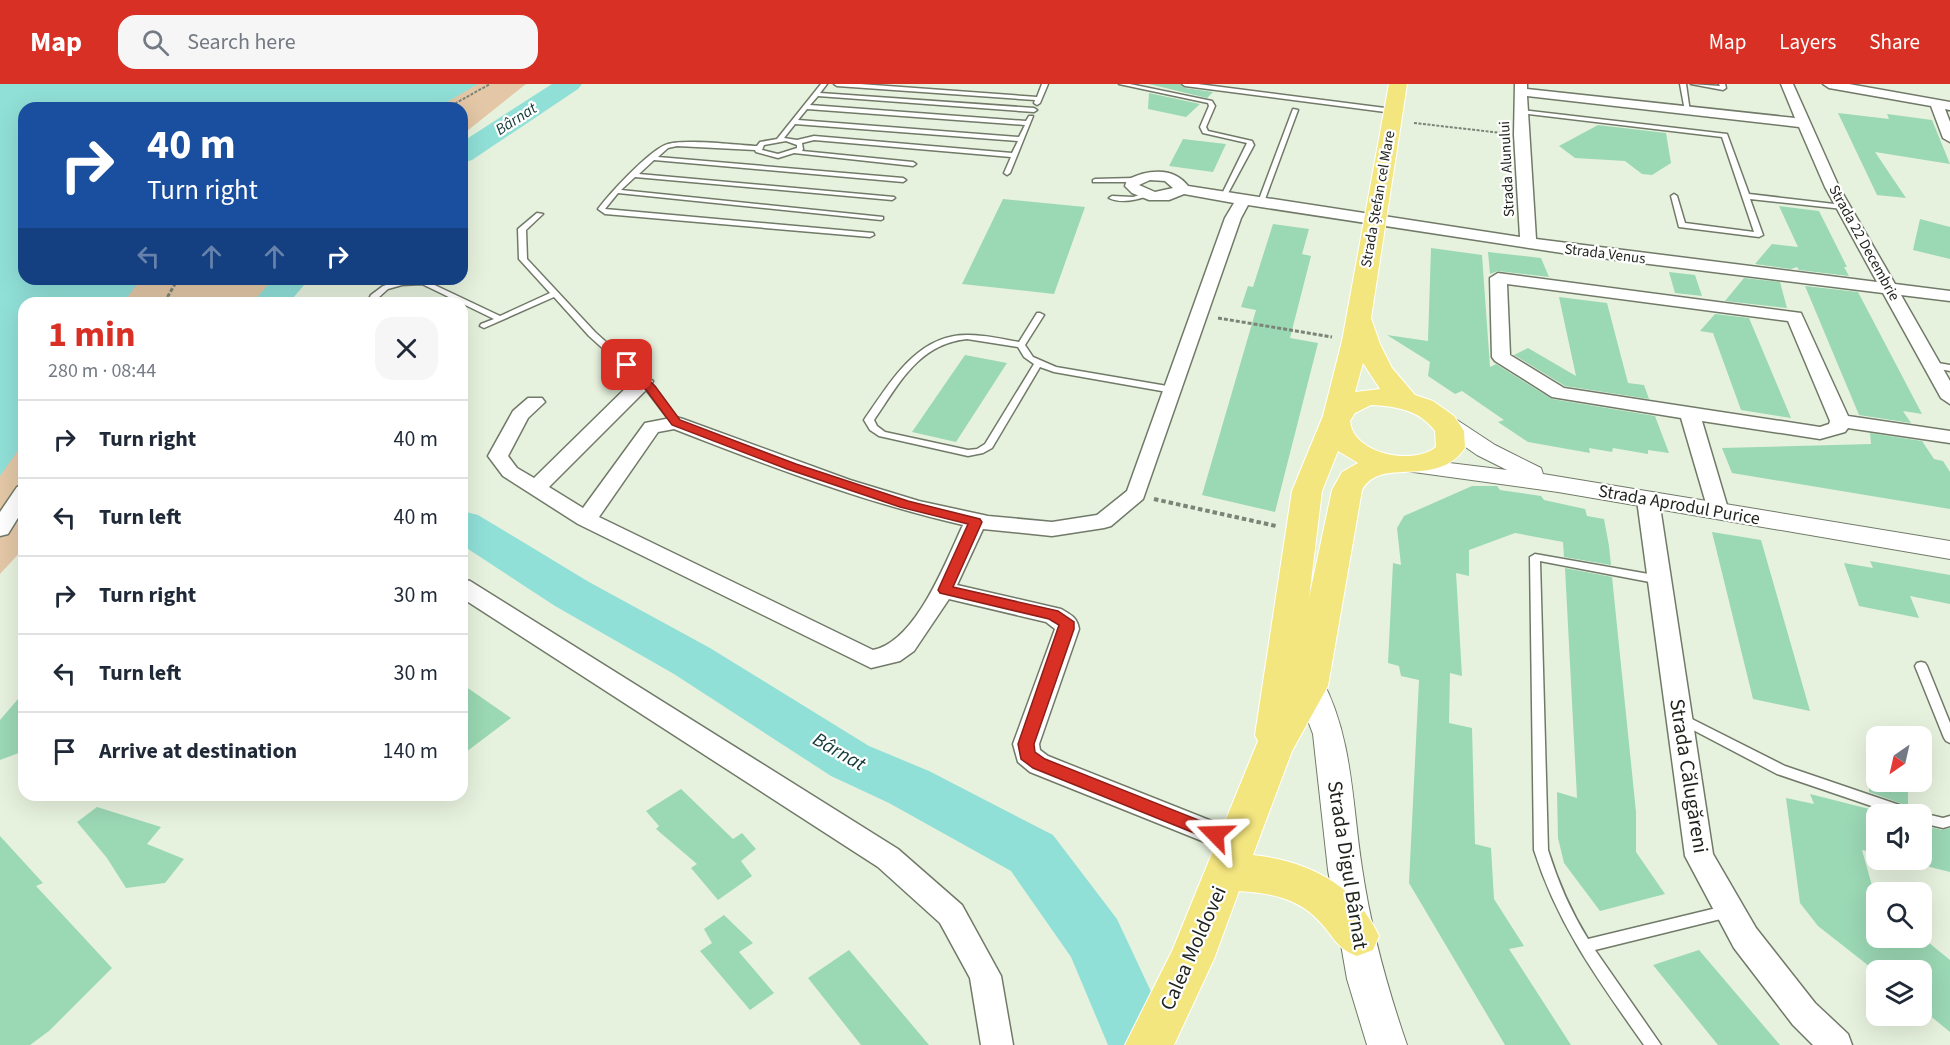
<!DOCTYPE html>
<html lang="en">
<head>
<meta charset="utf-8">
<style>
	body { margin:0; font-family:"Source Sans 3",sans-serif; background:#f6f6f7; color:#1f2937; height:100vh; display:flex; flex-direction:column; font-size:22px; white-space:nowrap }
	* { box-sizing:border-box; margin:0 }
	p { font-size:20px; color:#747a83 }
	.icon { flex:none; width:33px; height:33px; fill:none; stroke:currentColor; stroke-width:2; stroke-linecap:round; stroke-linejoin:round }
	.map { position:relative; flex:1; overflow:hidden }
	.drawer { position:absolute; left:18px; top:213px; width:450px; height:504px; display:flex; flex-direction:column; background:#fff; border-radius:18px; box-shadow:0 6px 24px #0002 }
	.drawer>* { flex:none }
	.banner { position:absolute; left:18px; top:18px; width:450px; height:183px; border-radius:18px; box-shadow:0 6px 24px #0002; background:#1a4fa0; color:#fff; overflow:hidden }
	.needle { width:39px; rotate:214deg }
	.controls { position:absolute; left:1866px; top:642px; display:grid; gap:12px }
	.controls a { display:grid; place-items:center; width:66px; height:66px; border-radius:12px; background:#fff; box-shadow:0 6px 24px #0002; font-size:30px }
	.pin { position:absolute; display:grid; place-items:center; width:51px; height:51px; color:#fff; margin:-26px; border-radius:12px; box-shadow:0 3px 9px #0006 }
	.me { position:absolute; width:66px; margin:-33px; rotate:292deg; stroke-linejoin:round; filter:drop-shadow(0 0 4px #0008) }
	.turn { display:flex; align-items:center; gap:21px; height:126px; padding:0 30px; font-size:27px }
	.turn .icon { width:78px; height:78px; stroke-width:2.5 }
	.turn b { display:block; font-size:42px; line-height:51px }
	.lanes { display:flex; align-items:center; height:57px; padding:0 30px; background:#0003; justify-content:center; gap:30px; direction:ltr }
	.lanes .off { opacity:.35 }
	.round { display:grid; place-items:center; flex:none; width:63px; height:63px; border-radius:18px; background:#f6f6f7 }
	.head { display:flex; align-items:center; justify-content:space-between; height:102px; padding:0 30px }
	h1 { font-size:36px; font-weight:700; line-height:45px; color:#d93025 }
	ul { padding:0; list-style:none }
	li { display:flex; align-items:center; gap:18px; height:78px; padding:0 30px; border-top:2px solid #e0e1e3 }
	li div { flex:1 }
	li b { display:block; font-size:22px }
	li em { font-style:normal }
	header { display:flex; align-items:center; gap:36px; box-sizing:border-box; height:84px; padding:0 30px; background:#d93025; color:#fff }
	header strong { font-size:28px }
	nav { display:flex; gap:33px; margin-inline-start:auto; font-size:21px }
	.search { width:420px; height:54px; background:#f6f6f7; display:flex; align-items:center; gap:15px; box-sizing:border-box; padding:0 21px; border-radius:18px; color:#747a83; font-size:22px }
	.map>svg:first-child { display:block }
</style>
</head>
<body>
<header>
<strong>Map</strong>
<div class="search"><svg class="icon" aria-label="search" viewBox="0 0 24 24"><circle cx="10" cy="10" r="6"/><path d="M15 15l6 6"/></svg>Search here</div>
<nav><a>Map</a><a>Layers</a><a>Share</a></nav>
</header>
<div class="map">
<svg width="1950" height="961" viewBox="0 0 1950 961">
	<rect width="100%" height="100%" fill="#e7f2de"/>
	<!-- green -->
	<path fill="#e3c7a6" d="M0 0H526L462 51V24H24V195H280L250 219H24V464L0 490Z"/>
	<!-- water -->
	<path fill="#90e0d8" d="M0 0H478L437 24H24V195H141L123 219H24V358L0 392Z"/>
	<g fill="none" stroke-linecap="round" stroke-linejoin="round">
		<!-- river -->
		<path fill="#90e0d8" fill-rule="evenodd" d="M552 0H582L578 5 472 76 462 79V58Z
			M273 195H309L289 219H252Z
			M462 427 478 431 589 498 710 564 869 662 929 687 1053 751 1117 835 1176 961H1108L1071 873 1011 787 889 719 831 692 674 590 555 522 462 461Z"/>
	</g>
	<!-- building -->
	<path fill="#9bd8b4" d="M1149 0H1180L1185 4 1213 8 1207 14Z
		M1149 9 1200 20 1186 33 1148 25Z
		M1838 29 1889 35 1887 30 1932 36 1950 80 1875 68 1906 114 1877 111Z
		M1598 41 1666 49 1671 79 1652 91 1642 90 1625 77 1575 74 1559 62Z
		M1183 55 1226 60 1213 88 1169 82Z
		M1003 115 1085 123 1054 210 962 200Z
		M1779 122 1819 127 1847 183H1844L1849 192 1799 186 1797 183 1791 185 1755 180 1772 160 1798 163Z
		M1920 135 1950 143V175L1913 166Z
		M1273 140 1309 145 1302 170 1311 172 1290 254 1318 259 1275 428 1202 411 1256 226 1241 223 1248 202 1253 203Z
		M1431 164 1482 171 1490 283 1496 280 1552 315 1655 332 1669 369 1648 366V370L1613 364 1612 368 1589 364 1590 369 1528 358 1498 338 1504 336 1462 307 1455 310 1428 292 1430 278 1387 251 1428 257Z
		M1488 168 1541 174 1549 193 1498 187 1490 190Z
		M1669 188 1695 191 1702 212 1675 209Z
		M1744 194 1780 198 1787 224 1725 217Z
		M1805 202 1858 208 1922 330 1903 327 1911 339 1859 331Z
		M1559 213 1607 219 1628 299 1644 301 1649 315 1565 302 1514 271 1528 264 1576 292Z
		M1715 230 1749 234 1791 334 1741 326 1713 249 1700 247Z
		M965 271 1007 279 956 358 912 348Z
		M1870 349 1922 357 1934 375 1943 377 1950 388V425L1732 389 1722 364 1871 360Z
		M1472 402H1497L1500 406 1541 412 1544 416 1585 425 1587 432 1604 435 1609 462 1611 481 1564 473 1563 458 1515 449 1469 466V492L1456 489 1462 592 1450 589 1449 639 1472 644 1475 760 1491 764 1494 815 1524 862 1509 865 1571 961H1505L1409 799 1419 596 1401 592 1399 582 1388 579 1393 479 1401 481 1397 444 1404 432Z
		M1712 448 1761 456 1810 627 1753 615Z
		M1870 477 1950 491V520L1910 512 1919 534 1859 522 1844 479 1873 484Z
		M1565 484 1612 493 1636 728V768L1665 810 1600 827 1564 779 1558 754 1557 708 1577 714Z
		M462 600 511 634 462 671Z
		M24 608V667L0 676V636Z
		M1869 698H1908V722L1869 708Z
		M681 705 733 755 742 749 756 765 741 777 752 792 718 816 691 784 697 780 656 745 659 742 646 727Z
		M1810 710 1889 730H1876V769L1862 766 1876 816V854H1923L1950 876V948L1922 925V886H1874L1818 842 1800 819 1786 714 1814 720Z
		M97 723 161 743 147 760 184 775 165 799 126 804 107 774 77 738Z
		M1922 741 1942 746 1950 744V788L1922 781Z
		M0 752 43 799 36 802 112 884 49 947 30 961H0Z
		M724 831 753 859 739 868 774 909 750 926 700 867 712 859 704 845Z
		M849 866 929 961H861L808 894Z
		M1699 866 1780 961H1718L1653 881Z"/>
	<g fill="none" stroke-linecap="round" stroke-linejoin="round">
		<!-- service casing -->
		<g stroke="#717a68" stroke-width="3">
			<path id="service" d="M821 0H827L820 9 1034 24 1037 26 1034 28 818 12 810 21 1026 37 1029 32H1033L1010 89 1007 91 1004 89 1011 73 814 56 802 59 803 65 802 67 913 78 916 80 913 82 794 69 778 74 756 68 755 66 677 62 668 64 658 73 903 94 906 96 903 98 654 76 639 90 894 113 895 114 892 116 635 93 621 106 883 133V135L881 136 618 109 605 125 873 149 874 151 870 153 605 130 598 125C610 109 647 69 665 61 680 54 737 61 757 62L760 58 777 55ZM807 25 1025 41 1019 53 798 36ZM795 40 1018 57 1012 69 814 52 797 56 784 54ZM786 57 797 61V64L778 70 762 66 764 61Z
				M834 0H860L1037 13 1042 0H1048L1040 19 1037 21 1034 19 1035 16 837 2Z
				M1119 0H1130L1212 17 1215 22 1206 43 1208 47 1252 57 1254 61 1226 113 1221 112 1247 59 1203 49 1200 43 1209 22 1208 19Z
				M1182 0H1198L1393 25 1396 27 1393 29 1185 2Z
				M1680 0H1686L1690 28 1685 27Z
				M1691 0 1720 2 1719 0H1725L1726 4 1723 6Z
				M1293 25 1298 26 1264 118 1259 119 1258 118Z
				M1521 26 1727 50 1749 110 1843 121 1846 123 1843 125 1750 115 1763 151 1759 153 1679 143 1671 112 1674 110 1677 112 1685 139 1754 148 1722 53 1519 29 1518 28Z
				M1095 95 1134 94 1137 96 1134 98H1093V96Z
				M1146 109 1149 111 1148 112C1136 116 1121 120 1109 114L1112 112 1133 113Z
				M537 129 543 130 526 146 527 175 595 248 647 295 679 337 681 339 679 341H673L641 299 589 252 554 213 484 244 480 242 481 240 494 235 422 200 402 201 388 205 378 214 375 219H367L371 211 383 202 402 196H424L500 232 550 209 519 175 518 145Z
				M1037 229H1040L1044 231 1025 261 1033 273 1056 283 1173 303 1177 306 1173 309 1054 288 1040 283 992 364 983 369 968 372 879 352 870 346 864 336C890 299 917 250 968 251 985 251 1002 255 1019 258ZM967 255 1018 263 1024 273 1034 280 985 360 977 365 968 366 885 348 877 342 874 336C899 300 918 260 967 255Z
				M1932 278 1950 281V287L1929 283 1928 281Z
				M1535 470 1660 492 1665 496 1660 500 1540 477 1548 766C1558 798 1570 826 1588 855L1729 821 1734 823 1736 827 1734 831 1729 833 1595 866 1661 961H1644C1599 897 1558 842 1534 766L1530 473Z
				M1921 578 1925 579 1927 582 1950 639V659L1946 657 1944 654 1915 582 1917 579Z
				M1680 629 1785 682 1914 726 1915 730H1895L1777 690 1676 637 1674 634 1676 631Z
				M1922 729 1943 734 1950 732V742L1943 744 1922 739V730H1917Z"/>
		</g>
		<!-- minor casing -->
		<g stroke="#717a68" stroke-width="3">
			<path id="minor" d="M1515 0H1527V5L1795 34 1781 0H1793L1839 103 1895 200 1950 207V217L1901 211 1950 297V320L1941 314 1883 209 1569 170 1248 121 1241 134 1143 415 1111 442 1104 444 1052 452 983 445 957 501 1061 525C1071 531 1077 533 1079 545L1039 660 1040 666 1048 672 1247 751 1251 759 1247 767 1237 771 1227 767 1030 688 1018 678 1013 660 1055 545 1046 538 949 515 914 567 900 577 871 584 578 440 503 392 488 372 513 327 528 314H542L545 318 528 334 508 372 517 384 534 394 637 293 644 291 653 297 651 301 549 403 583 424 645 339 676 333 683 335 850 396 919 417 988 432 1052 438 1097 431 1127 407 1225 134 1234 119 1184 110 1169 116H1149L1132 109 1125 102 1127 96C1146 86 1173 82 1188 102L1520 153 1514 51ZM1527 12 1799 43 1825 103 1877 198 1536 155ZM1150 96 1165 97 1173 104 1155 108 1139 101ZM674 345C769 382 863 418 963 441 946 477 916 558 873 566L599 433 658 348Z
				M1823 0H1849L1950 18V26L1945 25 1950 38V58L1943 54 1931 22 1829 4Z
				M1498 189 1801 229 1848 332 1950 347V359L1848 344 1845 348 1820 355 1702 337 1729 428 1726 433H1710L1681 334 1552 313 1495 277 1492 273 1490 194ZM1507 200 1788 237 1830 337 1829 340 1820 343 1564 304 1510 271Z
				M24 401V424L8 450 0 452V428L17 403Z
				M1648 409 1655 411 1659 416 1713 770 1756 844 1815 919 1848 950 1852 961H1813L1793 941 1734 864 1685 772 1637 416 1641 411Z
				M462 495 470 497 898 765 962 821 1001 892 1013 961H981L970 894 940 839 878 783 462 514Z"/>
		</g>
		<!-- tertiary casing -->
		<g stroke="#717a68" stroke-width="2">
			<path id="tertiary" d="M1449 334 1457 336 1495 361 1541 384 1543 390 1950 457V475L1558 408 1399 386 1396 381 1399 376 1408 374 1507 386 1477 371 1441 346 1437 341 1441 336Z
				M1310 591 1321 594C1353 652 1352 720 1362 784 1371 845 1387 903 1407 961H1367L1347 895 1328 786 1313 650 1295 602 1299 594Z"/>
		</g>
		<!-- primary casing -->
		<g stroke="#fff" stroke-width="2">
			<path id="primary" d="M1389 0H1407L1371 234 1380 260 1392 284 1415 311 1433 317 1454 332 1464 347 1465 364C1436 406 1381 371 1362 406L1328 602 1292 667 1253 771C1308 777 1355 800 1379 852L1373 866 1357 872C1336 864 1335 854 1320 838 1299 814 1270 809 1239 807L1214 875 1174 961H1125L1172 867 1258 657 1255 651 1292 407 1323 332 1342 257ZM1363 279 1380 305 1355 308ZM1371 321C1395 322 1420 326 1435 347L1436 363C1413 382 1353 370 1350 337L1355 329ZM1338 367 1358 379 1342 388 1332 406 1309 514 1322 407Z"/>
		</g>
		<!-- path-far2 -->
		<path stroke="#7c8477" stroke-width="2" stroke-dasharray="3 1.5" stroke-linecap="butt" d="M447 24 490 0
			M1414 39 1502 49"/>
		<!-- path-far1 -->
		<path stroke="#7c8477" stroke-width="3" stroke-dasharray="4 2" stroke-linecap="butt" d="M169 219 168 212 178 195
			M1218 234 1332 253"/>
		<!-- path -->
		<path stroke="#7c8477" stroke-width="4" stroke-dasharray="4.5 3" stroke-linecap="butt" d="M1154 415 1276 442"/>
		<!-- service -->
		<use href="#service" fill="#fff" fill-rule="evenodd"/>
		<!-- minor -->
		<use href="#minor" fill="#fff" fill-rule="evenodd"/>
		<!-- tertiary -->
		<use href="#tertiary" fill="#fff" fill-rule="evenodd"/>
		<!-- primary -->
		<use href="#primary" fill="#f4e67f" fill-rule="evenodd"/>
	</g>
	<!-- route -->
	<path fill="#d93025" stroke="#8d1f18" stroke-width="1.5" d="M623 279H631L655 302 680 336 796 380 908 417 980 435 982 438 953 503 1058 527 1074 538V545L1034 660 1035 668 1045 675 1221 745 1224 750 1221 755 1215 757 1209 755 1033 684 1021 675 1018 660 1059 541 1049 535 940 509 938 506 968 440 900 423 787 385 672 341 647 307 623 284Z"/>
	<g text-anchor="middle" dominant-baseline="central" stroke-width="4.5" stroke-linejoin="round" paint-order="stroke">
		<!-- far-street labels -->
		<g font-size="15" fill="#1f231c" stroke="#fff">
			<text transform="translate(1507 85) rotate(-93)">Strada Alunului</text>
			<text transform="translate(1378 115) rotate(-80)">Strada Ștefan cel Mare</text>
			<text transform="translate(1864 159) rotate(61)">Strada 22 Decembrie</text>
			<text transform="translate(1605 170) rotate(7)">Strada Venus</text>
		</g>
		<!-- far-water labels -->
		<g font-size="16" font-style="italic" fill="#133a36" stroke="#fff">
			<text transform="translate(516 35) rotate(-33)">Bârnat</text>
		</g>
		<!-- street labels -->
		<g font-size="18" fill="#1f231c" stroke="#fff">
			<text transform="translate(1679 421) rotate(10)">Strada Aprodul Purice</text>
		</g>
		<!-- water labels -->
		<g font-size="20" font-style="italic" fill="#133a36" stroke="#fff">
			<text transform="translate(839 668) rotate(30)">Bârnat</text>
		</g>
		<!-- near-street labels -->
		<g font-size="21" fill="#1f231c" stroke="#fff">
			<text transform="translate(1689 692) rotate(81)">Strada Călugăreni</text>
			<text transform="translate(1348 781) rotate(81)">Strada Digul Bârnat</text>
			<text transform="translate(1193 864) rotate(-66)">Calea Moldovei</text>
		</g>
	</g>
</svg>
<div class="controls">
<a><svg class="needle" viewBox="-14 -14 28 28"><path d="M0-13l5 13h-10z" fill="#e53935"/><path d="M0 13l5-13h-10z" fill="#747a83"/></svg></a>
<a><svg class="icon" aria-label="sound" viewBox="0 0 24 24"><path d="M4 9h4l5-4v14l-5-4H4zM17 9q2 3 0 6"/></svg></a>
<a><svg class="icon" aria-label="search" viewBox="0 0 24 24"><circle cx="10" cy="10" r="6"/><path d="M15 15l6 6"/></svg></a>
<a><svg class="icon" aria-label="layers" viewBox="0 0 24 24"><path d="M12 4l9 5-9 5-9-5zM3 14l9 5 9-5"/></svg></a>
</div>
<div class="pin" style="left:627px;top:281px;background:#d93025"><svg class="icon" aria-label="arrive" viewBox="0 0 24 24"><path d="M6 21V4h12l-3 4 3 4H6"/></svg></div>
<svg class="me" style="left:1215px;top:750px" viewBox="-20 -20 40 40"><path d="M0-17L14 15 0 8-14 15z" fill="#d93025" stroke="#fff" stroke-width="4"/></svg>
<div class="banner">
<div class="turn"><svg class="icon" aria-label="right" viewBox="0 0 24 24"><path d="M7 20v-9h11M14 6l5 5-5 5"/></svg><div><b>40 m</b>Turn right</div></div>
<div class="lanes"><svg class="icon off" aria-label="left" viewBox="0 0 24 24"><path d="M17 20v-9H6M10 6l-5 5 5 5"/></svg><svg class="icon off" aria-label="ahead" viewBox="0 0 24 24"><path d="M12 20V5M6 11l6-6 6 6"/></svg><svg class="icon off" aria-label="ahead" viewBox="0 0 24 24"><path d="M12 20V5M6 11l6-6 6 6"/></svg><svg class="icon" aria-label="right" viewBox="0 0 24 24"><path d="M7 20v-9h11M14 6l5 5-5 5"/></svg></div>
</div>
<section class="drawer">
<div class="head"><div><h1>1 min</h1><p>280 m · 08:44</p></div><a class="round"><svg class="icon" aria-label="close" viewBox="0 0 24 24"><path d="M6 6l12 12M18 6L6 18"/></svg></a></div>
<ul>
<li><svg class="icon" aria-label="right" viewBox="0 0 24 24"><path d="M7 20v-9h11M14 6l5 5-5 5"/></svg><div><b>Turn right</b></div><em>40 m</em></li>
<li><svg class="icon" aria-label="left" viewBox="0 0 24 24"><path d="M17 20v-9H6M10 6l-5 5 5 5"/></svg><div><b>Turn left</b></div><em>40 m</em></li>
<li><svg class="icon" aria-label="right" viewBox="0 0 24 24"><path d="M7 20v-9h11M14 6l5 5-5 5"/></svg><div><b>Turn right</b></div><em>30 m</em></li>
<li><svg class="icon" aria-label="left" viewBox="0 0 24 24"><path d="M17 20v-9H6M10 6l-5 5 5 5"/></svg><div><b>Turn left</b></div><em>30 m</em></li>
<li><svg class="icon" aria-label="arrive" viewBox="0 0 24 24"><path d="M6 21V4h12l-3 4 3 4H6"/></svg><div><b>Arrive at destination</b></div><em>140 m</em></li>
</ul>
</section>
</div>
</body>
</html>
